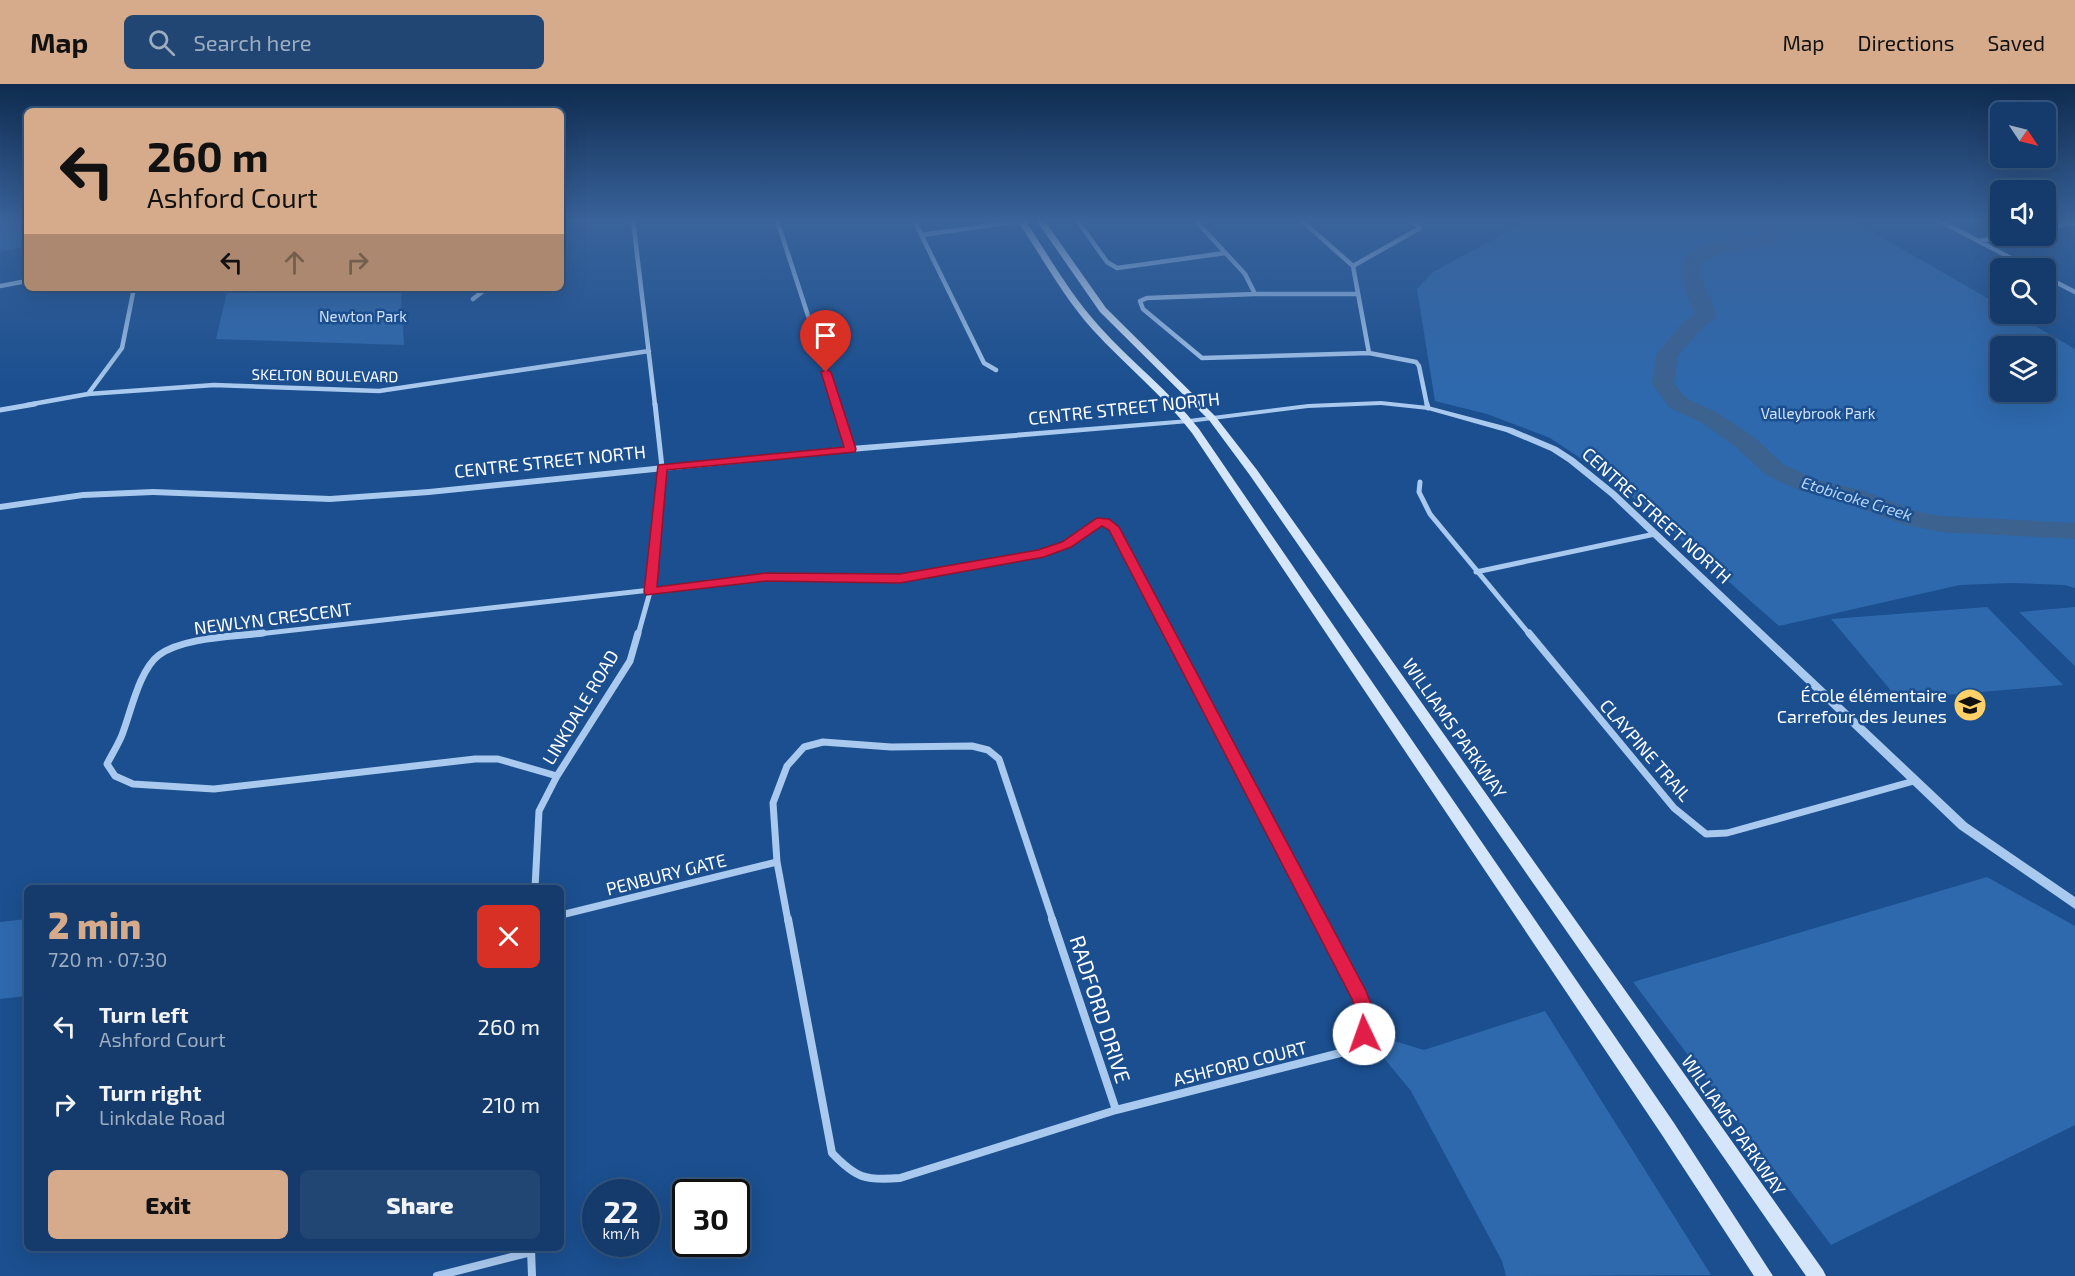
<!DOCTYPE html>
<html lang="en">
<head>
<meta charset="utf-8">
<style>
	body { margin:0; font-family:"Exo 2",sans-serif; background:#214673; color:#f1f3f6; height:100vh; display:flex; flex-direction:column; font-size:22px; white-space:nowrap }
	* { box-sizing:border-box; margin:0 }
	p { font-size:20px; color:#9dadc1 }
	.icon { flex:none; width:33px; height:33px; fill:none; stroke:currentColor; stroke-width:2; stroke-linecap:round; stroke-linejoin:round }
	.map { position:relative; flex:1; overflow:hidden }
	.details { position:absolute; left:24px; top:801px; width:540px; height:366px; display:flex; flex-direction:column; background:#143b6b; border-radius:9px; box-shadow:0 6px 24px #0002,0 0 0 2px #33557e }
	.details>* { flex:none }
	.hud { position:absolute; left:24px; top:24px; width:540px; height:183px; border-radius:9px; box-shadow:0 6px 24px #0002,0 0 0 2px #33557e; background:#d6ab8b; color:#111; overflow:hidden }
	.needle { width:39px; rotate:125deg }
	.buttons { position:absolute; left:1990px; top:18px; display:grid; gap:12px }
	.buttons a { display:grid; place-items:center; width:66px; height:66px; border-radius:9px; background:#143b6b; box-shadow:0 6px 24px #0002,0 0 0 2px #33557e; font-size:30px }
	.speed { position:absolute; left:582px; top:1095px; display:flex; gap:12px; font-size:30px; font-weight:700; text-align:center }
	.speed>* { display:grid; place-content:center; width:78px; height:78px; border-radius:50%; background:#143b6b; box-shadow:0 6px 24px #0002,0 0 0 2px #33557e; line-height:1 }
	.speed small { font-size:15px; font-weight:400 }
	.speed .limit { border:3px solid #111; border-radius:9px; background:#fff; color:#111 }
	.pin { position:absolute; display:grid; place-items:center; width:51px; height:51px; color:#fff; margin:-62px -26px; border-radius:50% 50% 50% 0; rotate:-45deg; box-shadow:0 0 6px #0007 }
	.pin .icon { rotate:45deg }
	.me { position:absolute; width:66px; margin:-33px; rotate:357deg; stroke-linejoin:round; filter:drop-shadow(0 0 4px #0008) }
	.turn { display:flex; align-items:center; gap:21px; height:126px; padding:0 24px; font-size:27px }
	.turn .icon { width:78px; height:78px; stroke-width:2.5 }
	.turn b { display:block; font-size:42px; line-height:51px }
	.lanes { display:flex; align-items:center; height:57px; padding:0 24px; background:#0003; justify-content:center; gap:30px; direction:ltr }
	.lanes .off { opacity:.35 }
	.round { display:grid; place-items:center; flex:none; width:63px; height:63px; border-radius:9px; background:#214673 }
	.overview { display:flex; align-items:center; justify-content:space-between; height:102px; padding:0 24px }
	h1 { font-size:36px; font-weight:800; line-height:45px; color:#d6ab8b }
	.primary-button { display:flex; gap:12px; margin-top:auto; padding:12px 24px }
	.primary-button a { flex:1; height:69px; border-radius:9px; background:#d6ab8b; color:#111; font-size:24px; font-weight:800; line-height:69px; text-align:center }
	.primary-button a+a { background:#214673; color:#f1f3f6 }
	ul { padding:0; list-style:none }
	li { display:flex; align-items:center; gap:18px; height:78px; padding:0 24px }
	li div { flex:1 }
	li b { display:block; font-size:22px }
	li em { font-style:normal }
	header { display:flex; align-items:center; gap:36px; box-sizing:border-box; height:84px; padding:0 30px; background:#d6ab8b; color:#111 }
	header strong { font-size:28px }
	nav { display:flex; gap:33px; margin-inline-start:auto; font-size:21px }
	.search { width:420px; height:54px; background:#214673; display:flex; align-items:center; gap:15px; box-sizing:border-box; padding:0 21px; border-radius:9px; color:#9dadc1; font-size:22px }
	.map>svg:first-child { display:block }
</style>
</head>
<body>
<header>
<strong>Map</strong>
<div class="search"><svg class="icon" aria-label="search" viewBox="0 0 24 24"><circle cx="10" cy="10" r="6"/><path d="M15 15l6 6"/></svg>Search here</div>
<nav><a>Map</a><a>Directions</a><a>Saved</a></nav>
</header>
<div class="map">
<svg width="2075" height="1192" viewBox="0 0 2075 1192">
	<rect width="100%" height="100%" fill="#1b4f8f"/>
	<!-- green -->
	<path fill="#2e69ad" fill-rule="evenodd" d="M0 136H27V162L0 168Z
		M1529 136H1852L2001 222V230H2014L2075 265V504L2064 501 2011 499 1960 501 1779 542 1612 395 1550 354 1487 330 1435 317 1417 205 1433 188ZM2001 262H2046V308H2001Z
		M228 204H403L401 212 404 261 216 255Z
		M1987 523 2063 601 1898 615 1831 535Z
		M2075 523V582L2019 528Z
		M1987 793 2075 842V1041L1831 1161 1633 898Z
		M27 835V912L0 915V838Z
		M1545 927 1711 1191 1506 1192 1502 1177 1411 1007 1383 973 1391 956 1424 966Z"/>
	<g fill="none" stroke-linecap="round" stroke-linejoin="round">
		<!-- river -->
		<path fill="#3c6290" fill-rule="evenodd" d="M1751 136H1770L1778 151 1773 161 1722 169 1703 177 1700 187 1717 232 1698 249 1678 272 1674 299 1686 314 1718 329 1754 353 1784 381 1818 396 1864 407 1919 428 1941 432 2075 439V455L1941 448 1905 441 1847 419 1801 407 1766 391 1736 363 1702 339 1670 324 1652 300 1656 271 1682 239 1695 230C1691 220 1679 195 1681 185 1684 156 1736 157 1759 153V147Z"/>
		<!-- minor-far3 -->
		<path stroke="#a9c9ee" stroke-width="4.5" d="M633 136 655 321
			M777 136 837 321
			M914 136 984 279 996 286
			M1077 136 1107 178 1117 184 1225 169
			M1195 136 1245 190 1255 210
			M1301 136 1353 182 1369 269
			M1938 136 2030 184
			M2046 144 2075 139
			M921 151 1029 136
			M1979 157 2008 152
			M1353 182 1420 144 1410 136
			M2046 193 2075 208
			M0 202 27 197
			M1358 210H1255L1147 214 1140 217 1143 225 1202 274 1369 269 1416 278 1419 282 1427 321
			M473 215 487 204
			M88 310 122 264 134 204
			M27 321 88 310 214 301 379 307 649 267"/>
		<!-- minor-far2 -->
		<path stroke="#a9c9ee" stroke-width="5" d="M836 320 851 365
			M1427 320 1428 324
			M0 326 35 320
			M1420 398 1419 408 1430 430 1530 551
			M1476 488 1655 450
			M250 551 766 493 900 495 1040 470 1067 461 1097 438H1105L1113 443 1170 551
			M638 551 650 508 662 383 655 320"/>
		<!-- minor-far1 -->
		<path stroke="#a9c9ee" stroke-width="7" d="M263 549C234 553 184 553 159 571 139 586 131 628 122 651 118 661 112 670 107 680L115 692 133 700 214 705 475 675H498L557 692
			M1169 549 1320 837
			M1529 549 1674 724 1706 750 1727 749 1914 697
			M535 804 539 727 557 692 630 577 638 549
			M561 831 777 778
			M788 837 777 778 773 719 787 682 804 663 823 658 891 663 972 662 988 666 999 675 1053 837"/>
		<!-- minor -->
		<path stroke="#a9c9ee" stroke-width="8" d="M788 835 832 1069C856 1094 865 1097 900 1094L1116 1026
			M1052 835 1116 1026
			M1116 1026 1348 967C1355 959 1364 950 1365 939 1368 916 1331 858 1319 835
			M531 1165 532 1192
			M437 1192 531 1168"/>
		<!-- tertiary -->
		<path fill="#a9c9ee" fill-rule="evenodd" d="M1381 317 1428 322 1512 344 1557 363 1574 374 1616 408 1967 739 2075 813V825L1959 745 1610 412 1568 378 1551 367 1506 348 1428 326 1381 321 1308 324 1189 339 851 368 429 411 330 418 153 411 83 414 0 426V420L83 408 153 405 330 412 429 405 851 362 1189 335 1308 320Z"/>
		<!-- secondary -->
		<path fill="#d6e6fa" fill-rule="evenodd" d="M1017 136H1025C1049 172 1070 210 1099 242 1131 278 1170 307 1199 345L1674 1039 1773 1192H1754L1662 1051 1192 349C1163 311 1125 281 1093 246 1063 213 1042 173 1017 136Z
			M1036 136H1044L1106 224 1215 332 1257 386 1823 1186 1826 1192H1806L1249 390 1209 336 1100 228Z"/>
	</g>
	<!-- sky -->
	<linearGradient id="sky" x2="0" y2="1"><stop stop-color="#0f2b4f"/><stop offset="0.45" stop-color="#39639b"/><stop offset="1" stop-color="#39639b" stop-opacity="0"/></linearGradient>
	<rect width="2075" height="303" fill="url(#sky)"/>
	<!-- route -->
	<path fill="#e11d48" stroke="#92132f" stroke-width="1.5" d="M826 285 831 288 856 365 855 368 667 386 657 503 766 489 900 490 1038 466 1062 458 1097 434 1109 435 1119 443 1366 907 1375 930 1371 956 1364 958 1358 956 1356 950 1357 930 1352 915 1109 446 1102 442 1071 463 1044 473 900 499 766 497 646 511 644 508 658 381 844 363 821 288Z"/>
	<!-- icons -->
	<defs>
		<g id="school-disc" transform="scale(1.725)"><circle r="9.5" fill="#ffd166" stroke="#1b4f8f"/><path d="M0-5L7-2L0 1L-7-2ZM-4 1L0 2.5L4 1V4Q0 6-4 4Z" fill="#111"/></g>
	</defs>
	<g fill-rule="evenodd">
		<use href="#school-disc" x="1970" y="621"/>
	</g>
	<g text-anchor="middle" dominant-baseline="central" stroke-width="5" stroke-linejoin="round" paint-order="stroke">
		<!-- far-park labels -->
		<g font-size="15" fill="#cfe3fa" stroke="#1b4f8f">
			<text x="363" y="232">Newton Park</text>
			<text x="1818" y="329">Valleybrook Park</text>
		</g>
		<!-- far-street labels -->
		<g font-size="15" fill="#fff" stroke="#1b4f8f">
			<text transform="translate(325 291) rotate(1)">SKELTON BOULEVARD</text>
		</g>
		<!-- far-water labels -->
		<g font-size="16" font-style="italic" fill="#b5d3f5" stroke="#1b4f8f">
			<text transform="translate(1857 414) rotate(17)">Etobicoke Creek</text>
		</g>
		<!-- street labels -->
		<g font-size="18" fill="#fff" stroke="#1b4f8f">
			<text transform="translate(1124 324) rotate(-6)">CENTRE STREET NORTH</text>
			<text transform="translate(550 377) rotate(-6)">CENTRE STREET NORTH</text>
			<text transform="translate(1657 431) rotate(42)">CENTRE STREET NORTH</text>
			<text transform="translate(273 534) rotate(-7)">NEWLYN CRESCENT</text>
			<text transform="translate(580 623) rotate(-59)">LINKDALE ROAD</text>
			<text transform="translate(1455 644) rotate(55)">WILLIAMS PARKWAY</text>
			<text transform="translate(1646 666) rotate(49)">CLAYPINE TRAIL</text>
			<text transform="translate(666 790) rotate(-14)">PENBURY GATE</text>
			<text transform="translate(1240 979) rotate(-14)">ASHFORD COURT</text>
			<text transform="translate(1734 1041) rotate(55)">WILLIAMS PARKWAY</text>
		</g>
		<!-- poi labels -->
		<g font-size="18" fill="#fff" stroke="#1b4f8f" text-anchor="end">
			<text x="1947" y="611">École élémentaire<tspan x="1947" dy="21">Carrefour des Jeunes</tspan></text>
		</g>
		<!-- near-street labels -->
		<g font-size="21" fill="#fff" stroke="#1b4f8f">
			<text transform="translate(1101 925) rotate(72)">RADFORD DRIVE</text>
		</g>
	</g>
</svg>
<div class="buttons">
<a><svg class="needle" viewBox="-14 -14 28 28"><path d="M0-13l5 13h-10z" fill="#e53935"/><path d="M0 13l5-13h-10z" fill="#9dadc1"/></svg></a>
<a><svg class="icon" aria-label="sound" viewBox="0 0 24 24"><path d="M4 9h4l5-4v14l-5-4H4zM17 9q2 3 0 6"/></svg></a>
<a><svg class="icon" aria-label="search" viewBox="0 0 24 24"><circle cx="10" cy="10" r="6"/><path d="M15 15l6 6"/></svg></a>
<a><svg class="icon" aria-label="layers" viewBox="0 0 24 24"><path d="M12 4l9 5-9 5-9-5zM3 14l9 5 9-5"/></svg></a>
</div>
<div class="speed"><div>22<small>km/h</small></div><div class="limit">30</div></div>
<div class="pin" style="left:826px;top:288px;background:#d93025"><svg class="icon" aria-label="arrive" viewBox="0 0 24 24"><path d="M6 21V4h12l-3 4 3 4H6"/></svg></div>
<svg class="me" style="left:1364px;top:950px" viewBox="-20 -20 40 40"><circle r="19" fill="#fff"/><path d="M0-13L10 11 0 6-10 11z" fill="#e11d48"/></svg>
<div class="hud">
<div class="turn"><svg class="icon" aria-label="left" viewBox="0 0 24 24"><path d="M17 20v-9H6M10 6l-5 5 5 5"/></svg><div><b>260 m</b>Ashford Court</div></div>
<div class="lanes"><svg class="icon" aria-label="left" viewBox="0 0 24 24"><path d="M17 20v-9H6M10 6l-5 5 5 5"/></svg><svg class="icon off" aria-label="ahead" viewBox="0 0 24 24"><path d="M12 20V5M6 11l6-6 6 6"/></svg><svg class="icon off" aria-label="right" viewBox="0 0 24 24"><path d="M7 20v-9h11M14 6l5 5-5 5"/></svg></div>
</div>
<section class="details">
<div class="overview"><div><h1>2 min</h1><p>720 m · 07:30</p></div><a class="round" style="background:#d93025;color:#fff"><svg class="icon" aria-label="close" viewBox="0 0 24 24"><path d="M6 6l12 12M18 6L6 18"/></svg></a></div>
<ul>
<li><svg class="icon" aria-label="left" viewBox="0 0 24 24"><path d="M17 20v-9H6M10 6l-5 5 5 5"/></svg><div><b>Turn left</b><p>Ashford Court</p></div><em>260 m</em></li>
<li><svg class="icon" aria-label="right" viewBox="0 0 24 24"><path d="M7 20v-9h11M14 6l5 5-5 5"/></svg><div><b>Turn right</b><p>Linkdale Road</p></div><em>210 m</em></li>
</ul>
<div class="primary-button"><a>Exit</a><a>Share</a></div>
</section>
</div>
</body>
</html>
